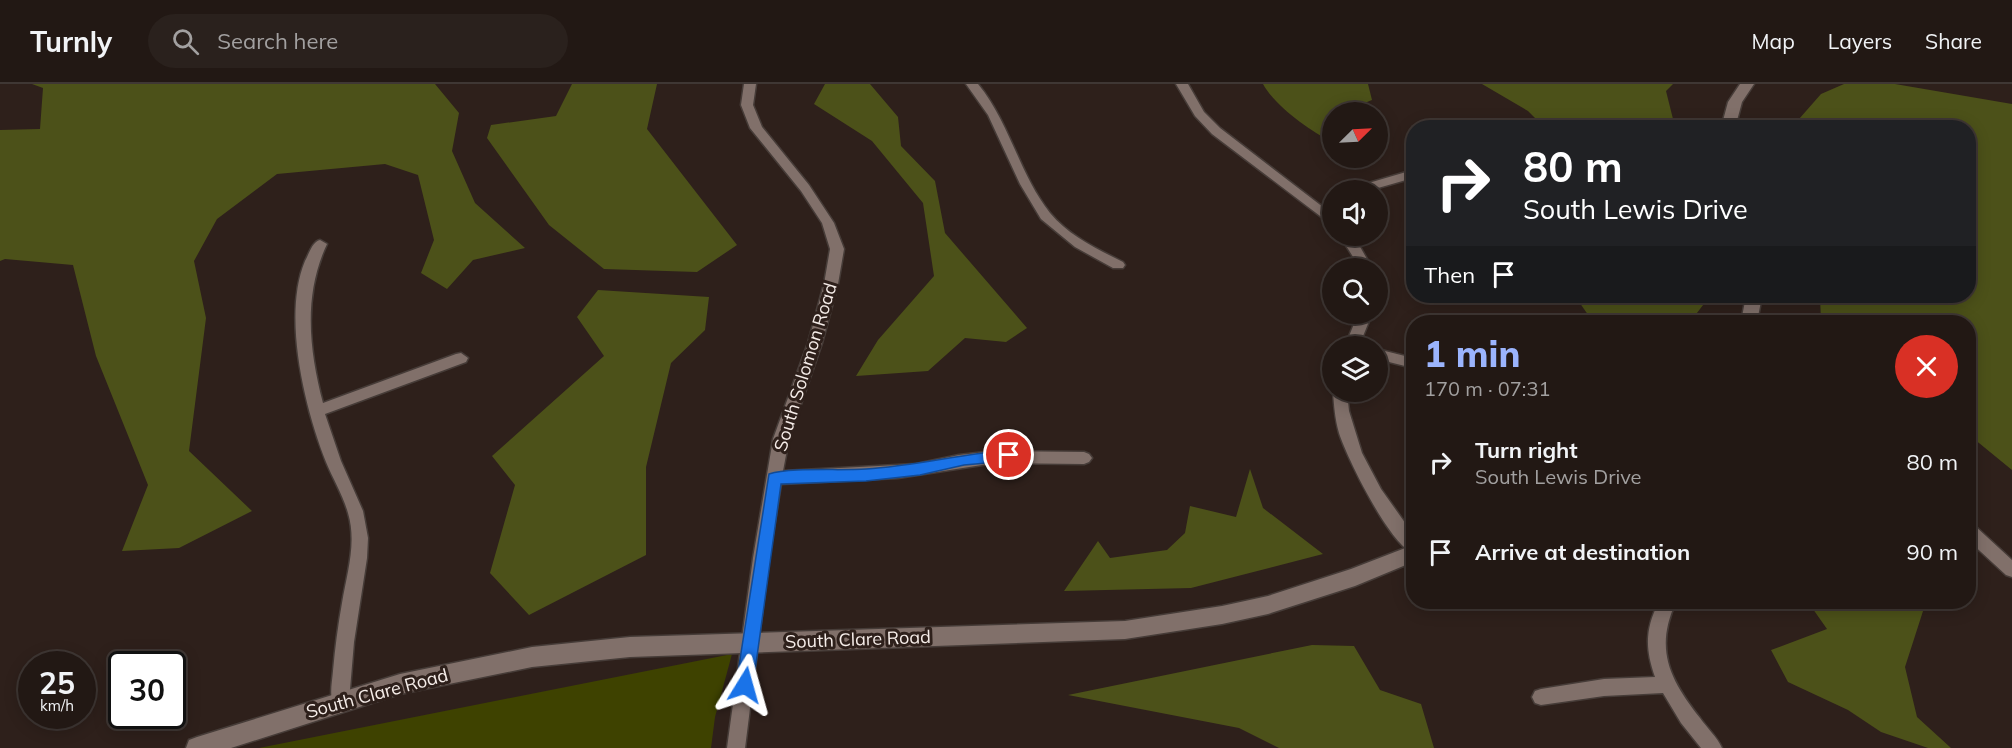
<!DOCTYPE html>
<html lang="en">
<head>
<meta charset="utf-8">
<style>
	body { margin:0; font-family:Mulish,sans-serif; background:#2a211d; color:#f1f3f6; height:100vh; display:flex; flex-direction:column; font-size:22px; white-space:nowrap }
	* { box-sizing:border-box; margin:0 }
	p { font-size:20px; color:#a2a0a0 }
	.icon { flex:none; width:33px; height:33px; fill:none; stroke:currentColor; stroke-width:2; stroke-linecap:round; stroke-linejoin:round }
	.map { position:relative; flex:1; overflow:hidden }
	.details { position:absolute; left:1406px; top:231px; width:570px; height:294px; display:flex; flex-direction:column; background:#221814; border-radius:24px; box-shadow:0 3px 15px #0003,0 0 0 2px #3f3734 }
	.details>* { flex:none }
	.guide { position:absolute; left:1406px; top:36px; width:570px; height:183px; border-radius:24px; box-shadow:0 3px 15px #0003,0 0 0 2px #3f3734; background:#202124; color:#fff; overflow:hidden }
	.needle { width:39px; rotate:66deg }
	.tools { position:absolute; left:1322px; top:18px; display:grid; gap:12px }
	.tools a { display:grid; place-items:center; width:66px; height:66px; border-radius:50%; background:#221814; box-shadow:0 3px 15px #0003,0 0 0 2px #3f3734; font-size:30px }
	.speed { position:absolute; left:18px; top:567px; display:flex; gap:12px; font-size:30px; font-weight:700; text-align:center }
	.speed>* { display:grid; place-content:center; width:78px; height:78px; border-radius:50%; background:#221814; box-shadow:0 3px 15px #0003,0 0 0 2px #3f3734; line-height:1 }
	.speed small { font-size:15px; font-weight:400 }
	.speed .limit { border:3px solid #111; border-radius:9px; background:#fff; color:#111 }
	.pin { position:absolute; display:grid; place-items:center; width:51px; height:51px; color:#fff; margin:-26px; border:3px solid #fff; border-radius:50%; box-shadow:0 2px 6px #0007 }
	.me { position:absolute; width:66px; margin:-33px; rotate:8deg; stroke-linejoin:round; filter:drop-shadow(0 0 4px #0008) }
	.turn { display:flex; align-items:center; gap:21px; height:126px; padding:0 18px; font-size:27px }
	.turn .icon { width:78px; height:78px; stroke-width:2.5 }
	.turn b { display:block; font-size:42px; line-height:51px }
	.then { display:flex; align-items:center; height:57px; padding:0 18px; background:#0003; gap:12px; font-size:22px }
	.round { display:grid; place-items:center; flex:none; width:63px; height:63px; border-radius:32px; background:#2a211d }
	.head { display:flex; align-items:center; justify-content:space-between; height:102px; padding:0 18px }
	h1 { font-size:36px; font-weight:800; line-height:45px; color:#9bb4fd }
	ul { padding:0; list-style:none }
	li { display:flex; align-items:center; gap:18px; height:90px; padding:0 18px }
	li div { flex:1 }
	li b { display:block; font-size:22px }
	li em { font-style:normal }
	header { display:flex; align-items:center; gap:36px; box-sizing:border-box; height:84px; padding:0 30px; background:#221814; border-bottom:2px solid #3f3734 }
	header strong { font-size:28px }
	nav { display:flex; gap:33px; margin-inline-start:auto; font-size:21px }
	.search { width:420px; height:54px; background:#2a211d; display:flex; align-items:center; gap:15px; box-sizing:border-box; padding:0 21px; border-radius:33px; color:#a2a0a0; font-size:22px }
	.map>svg:first-child { display:block }
</style>
</head>
<body>
<header>
<strong>Turnly</strong>
<div class="search"><svg class="icon" aria-label="search" viewBox="0 0 24 24"><circle cx="10" cy="10" r="6"/><path d="M15 15l6 6"/></svg>Search here</div>
<nav><a>Map</a><a>Layers</a><a>Share</a></nav>
</header>
<div class="map">
<svg width="2012" height="664" viewBox="0 0 2012 664">
	<rect width="100%" height="100%" fill="#2e201b"/>
	<!-- green -->
	<path fill="#3e4200" d="M732 570 715 633 711 664H259Z"/>
	<!-- forest -->
	<path fill="#4c5119" d="M32 0H435L459 29 452 67 475 119 525 164 473 176 447 205 421 189 434 156 418 91 385 80 277 90 217 135 194 177 206 234 189 367 252 427 179 464 122 467 148 401 96 272 73 181 5 175 0 177V46L40 45 43 4Z
		M572 0H657L647 45 737 161 697 188 604 185 549 141 487 54 491 41 556 32Z
		M825 0H870L898 33 901 62 935 97 945 149 1027 244 1006 258 965 254 928 287 856 292 878 256 934 192 923 119 872 57 814 20Z
		M1263 0H1368L1372 16 1347 26V28H1332V58C1309 46 1275 22 1263 0Z
		M1482 0H1673L1666 7 1675 43H1544L1528 27Z
		M1844 0H1895L2012 20V386L1968 350V238H1821L1820 212H1968V44L1792 43 1821 10Z
		M598 206 709 213 705 246 671 279 646 383V471L529 531 490 489 515 401 492 372 604 272 577 233Z
		M1575 212H1710L1690 238H1593Z
		M1250 385 1263 424 1323 470 1191 504 1064 507 1098 457 1110 474 1167 466 1185 449 1190 422 1236 433Z
		M1808 518H1920L1924 524 1905 583 1917 633 1951 664H1928L1881 648 1848 626 1788 598 1771 566 1827 545Z
		M1312 561 1354 562 1380 606 1421 620 1434 664H1279L1239 644 1068 611Z"/>
	<g fill="none" stroke-linecap="round" stroke-linejoin="round">
		<!-- minor casing -->
		<g stroke="#463c38" stroke-width="3">
			<path id="minor" d="M744 0H756L753 21 762 43 809 101 834 139 844 165 838 200 822 259 789 355 783 387 916 380 959 371 995 367 1084 368 1089 370 1092 374 1089 378 1084 380 995 379 898 394 781 400 769 474 745 664H727L753 474 773 355 808 259 824 200 830 165 822 139 801 107 750 44 741 21Z
				M966 0H978C1010 39 1019 90 1050 129 1069 152 1097 165 1123 178L1125 181 1123 184H1113L1075 163 1041 135 1020 100 988 31Z
				M1176 0H1188L1204 28 1220 44 1332 130V141L1212 50 1195 32Z
				M1413 86V94L1371 106H1353L1355 103Z
				M1340 152H1354L1372 184H1360Z
				M320 156 327 160C303 211 309 266 323 319L456 270 461 269 468 274 466 278 325 330 341 377 363 427 368 454 367 474 354 558 349 617 346 623 340 626 334 623C329 612 332 599 333 587 335 564 338 541 342 519 347 489 357 459 348 429 343 411 333 395 326 378 305 325 282 232 305 177 309 170 312 158 320 156Z
				M1358 230H1372L1359 262H1345Z
				M1377 265 1413 274V284L1377 275Z
				M1333 308H1347L1349 327 1362 369 1381 405 1413 450V469C1390 461 1347 374 1339 349 1335 335 1334 322 1333 308Z
				M1968 439 1974 441 2012 476V493L2006 491 1968 456Z
				M1659 518H1676C1654 565 1670 596 1700 634 1707 644 1717 653 1722 664H1701L1681 639 1663 609 1604 612 1541 621 1535 619 1532 613 1535 607 1541 605 1604 595 1655 593C1645 565 1645 544 1659 518Z"/>
		</g>
		<!-- tertiary casing -->
		<g stroke="#463c38" stroke-width="3">
			<path id="tertiary" d="M1740 0H1754L1742 18 1735 44H1721L1728 18Z
				M1746 212H1762L1757 238H1741Z
				M1413 461V478L1355 502 1268 530 1222 540 1125 555 630 573 532 583 400 610 231 664H186L189 656 197 653 400 590 532 563 630 553 1125 537 1222 522 1268 512 1351 485Z"/>
		</g>
		<!-- minor -->
		<use href="#minor" fill="#81706a" fill-rule="evenodd"/>
		<!-- tertiary -->
		<use href="#tertiary" fill="#81706a" fill-rule="evenodd"/>
	</g>
	<!-- route -->
	<path fill="#1a73e8" stroke="#114b97" stroke-width="1.5" d="M1009 366 1014 367 1016 371 1014 375 1009 377 964 381 920 391 866 397 781 400 753 601 750 606 745 608 739 606 736 601 769 390C791 383 841 387 866 385 914 382 961 370 1009 366Z"/>
	<g text-anchor="middle" dominant-baseline="central" stroke-width="6" stroke-linejoin="round" paint-order="stroke">
		<!-- street labels -->
		<g font-size="18" fill="#f6ede9" stroke="#2e201b">
			<text transform="translate(805 283) rotate(-73)">South Solomon Road</text>
			<text transform="translate(858 555) rotate(-2)">South Clare Road</text>
			<text transform="translate(377 609) rotate(-15)">South Clare Road</text>
		</g>
	</g>
</svg>
<div class="tools">
<a><svg class="needle" viewBox="-14 -14 28 28"><path d="M0-13l5 13h-10z" fill="#e53935"/><path d="M0 13l5-13h-10z" fill="#a2a0a0"/></svg></a>
<a><svg class="icon" aria-label="sound" viewBox="0 0 24 24"><path d="M4 9h4l5-4v14l-5-4H4zM17 9q2 3 0 6"/></svg></a>
<a><svg class="icon" aria-label="search" viewBox="0 0 24 24"><circle cx="10" cy="10" r="6"/><path d="M15 15l6 6"/></svg></a>
<a><svg class="icon" aria-label="layers" viewBox="0 0 24 24"><path d="M12 4l9 5-9 5-9-5zM3 14l9 5 9-5"/></svg></a>
</div>
<div class="speed"><div>25<small>km/h</small></div><div class="limit">30</div></div>
<div class="pin" style="left:1009px;top:371px;background:#d93025"><svg class="icon" aria-label="arrive" viewBox="0 0 24 24"><path d="M6 21V4h12l-3 4 3 4H6"/></svg></div>
<svg class="me" style="left:745px;top:601px" viewBox="-20 -20 40 40"><path d="M0-17L14 15 0 8-14 15z" fill="#1a73e8" stroke="#fff" stroke-width="4"/></svg>
<div class="guide">
<div class="turn"><svg class="icon" aria-label="right" viewBox="0 0 24 24"><path d="M7 20v-9h11M14 6l5 5-5 5"/></svg><div><b>80 m</b>South Lewis Drive</div></div>
<div class="then">Then<svg class="icon" aria-label="arrive" viewBox="0 0 24 24"><path d="M6 21V4h12l-3 4 3 4H6"/></svg></div>
</div>
<section class="details">
<div class="head"><div><h1>1 min</h1><p>170 m · 07:31</p></div><a class="round" style="background:#d93025;color:#fff"><svg class="icon" aria-label="close" viewBox="0 0 24 24"><path d="M6 6l12 12M18 6L6 18"/></svg></a></div>
<ul>
<li><svg class="icon" aria-label="right" viewBox="0 0 24 24"><path d="M7 20v-9h11M14 6l5 5-5 5"/></svg><div><b>Turn right</b><p>South Lewis Drive</p></div><em>80 m</em></li>
<li><svg class="icon" aria-label="arrive" viewBox="0 0 24 24"><path d="M6 21V4h12l-3 4 3 4H6"/></svg><div><b>Arrive at destination</b></div><em>90 m</em></li>
</ul>
</section>
</div>
</body>
</html>
